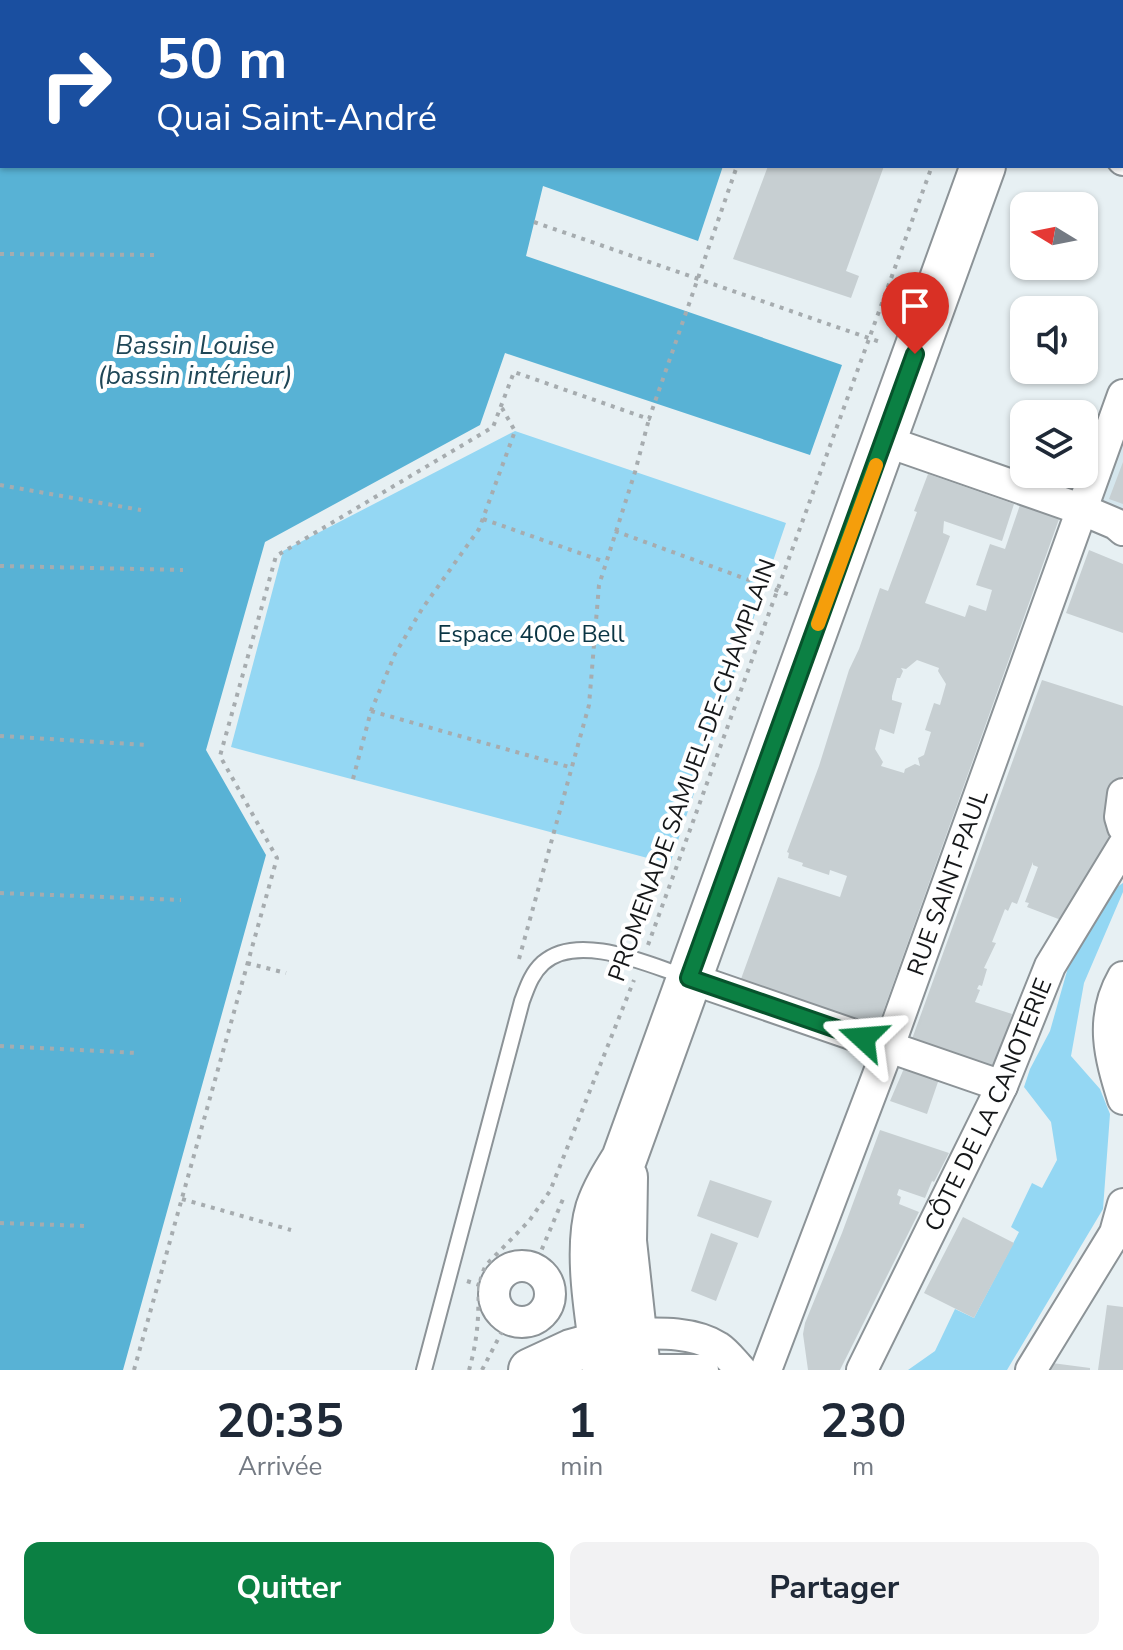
<!DOCTYPE html>
<html lang="fr">
<head>
<meta charset="utf-8">
<style>
	body { margin:0; font-family:"Nunito Sans",sans-serif; background:#f2f2f3; color:#1f2937; height:100vh; display:flex; flex-direction:column; font-size:30px; white-space:nowrap }
	* { box-sizing:border-box; margin:0 }
	p { font-size:26px; color:#747a83 }
	.icon { flex:none; width:44px; height:44px; fill:none; stroke:currentColor; stroke-width:2; stroke-linecap:round; stroke-linejoin:round }
	.map { position:relative; height:1370px; overflow:hidden }
	.panel { display:flex; flex-direction:column; background:#fff; flex:1 }
	.panel>* { flex:none }
	.top-card { position:absolute; left:0px; top:0px; width:1124px; height:168px; box-shadow:0 2px 6px #0004; background:#1a4fa0; color:#fff; overflow:hidden }
	.needle { width:52px; rotate:280deg }
	.fabs { position:absolute; left:1010px; top:192px; display:grid; gap:16px }
	.fabs a { display:grid; place-items:center; width:88px; height:88px; border-radius:16px; background:#fff; box-shadow:0 2px 6px #0004; font-size:40px }
	.pin { position:absolute; display:grid; place-items:center; width:68px; height:68px; color:#fff; margin:-82px -34px; border-radius:50% 50% 50% 0; rotate:-45deg; box-shadow:0 0 8px #0007 }
	.pin .icon { rotate:45deg }
	.me { position:absolute; width:88px; margin:-44px; rotate:289deg; stroke-linejoin:round; filter:drop-shadow(0 0 6px #0008) }
	.turn { display:flex; align-items:center; gap:28px; height:168px; padding:0 24px; font-size:36px }
	.turn .icon { width:104px; height:104px; stroke-width:2.5 }
	.turn b { display:block; font-size:56px; line-height:68px }
	.eta { display:flex; justify-content:space-evenly; align-items:center; height:136px; text-align:center }
	.eta b { font-size:48px; font-weight:700; line-height:56px }
	.button { display:flex; gap:16px; margin-top:auto; padding:16px 24px }
	.button a { flex:1; height:92px; border-radius:16px; background:#0b8043; color:#fff; font-size:32px; font-weight:700; line-height:92px; text-align:center }
	.button a+a { background:#f2f2f3; color:#1f2937 }
	.map>svg:first-child { display:block }
</style>
</head>
<body>
<div class="map">
<svg width="1123" height="1370" viewBox="0 0 1123 1370">
	<rect width="100%" height="100%" fill="#e7f0f3"/>
	<!-- built -->
	<path fill="#d5e6ed" d="M1123 395V530L1083 510Z"/>
	<!-- green -->
	<path fill="#94d7f3" d="M515 431 786 523 670 864 231 747 283 551Z
		M1123 883V892L1084 983 1071 1056 1100 1089 1110 1114 1103 1209 1007 1370H908L935 1351 955 1309 974 1318 1019 1232 1011 1227 1032 1183 1042 1188 1057 1160 1051 1122 1024 1087 1030 1069 1050 1031 1069 964 1097 900Z"/>
	<!-- water -->
	<path fill="#58b2d5" d="M0 0H506L2 2V166H723L698 241 543 186 526 256 842 365 810 455 505 353 480 425 265 542 206 750 266 855 123 1370H0Z"/>
	<!-- building -->
	<path fill="#c7cfd2" fill-rule="evenodd" d="M768 166H884L846 271 859 276 851 298 733 259Z
		M1123 462V504L1109 499Z
		M928 474 1014 504 1002 541 944 521 943 533 950 536 925 603 965 617 969 605 986 611 992 590 976 585 990 544 1005 549 1022 499 1063 508 878 1026 741 979 778 877 840 897 847 876 830 870 829 875 802 866 803 863 788 858 789 853 787 852 819 766 849 670 859 649 880 588 888 591 917 512 914 511ZM917 660 939 668 938 671 946 684 940 705 934 703 925 730 931 732 924 755 918 758 920 766 915 764 905 769 904 773 881 766 883 762 875 749 880 729 894 734 902 703 892 700V696L897 678H900L903 671 901 668 906 669Z
		M1089 550 1123 564V633L1066 613Z
		M1042 680 1123 706V775L1112 810 1119 833 1061 920 1027 907 1029 903 1025 902 1038 867 1033 865V862L1017 904 1012 902 1008 911 1005 909 992 942 996 943 984 968 987 969 982 986 979 985 977 989 980 990 975 1002 1012 1014 996 1066 991 1068 912 1039Z
		M905 1066 939 1079 927 1114 890 1101Z
		M880 1130 949 1153 934 1182 932 1181 925 1198 899 1189 897 1195 901 1197 899 1204 919 1212 840 1370H808L803 1334 805 1323 842 1233Z
		M710 1180 772 1201 758 1238 697 1216Z
		M963 1217 1014 1243 974 1318 924 1293Z
		M711 1233 738 1243 716 1301 691 1291Z
		M1107 1305 1123 1307V1370H1098Z
		M1052 1363 1090 1368V1370H1045Z"/>
	<g fill="none" stroke-linecap="round" stroke-linejoin="round">
		<!-- lane casing -->
		<g stroke="#8c9397" stroke-width="18">
			<path id="lane" d="M424 1370 522 1001C527 988 531 974 543 963 578 932 647 964 686 977"/>
		</g>
		<!-- street casing -->
		<g stroke="#8c9397" stroke-width="34">
			<g id="street">
				<path d="M1122 159 1123 160"/>
				<path d="M885 441 1083 510 1116 524 1123 530"/>
				<path d="M1123 794 1120 817 1123 827"/>
				<path d="M1123 977C1099 1019 1110 1057 1123 1099"/>
				<path d="M689 978 1002 1086"/>
				<circle cx="522" cy="1294" r="28"/>
				<path d="M633 1334C662 1333 693 1332 718 1347 727 1353 734 1363 741 1370"/>
				<path d="M638 1370H703"/>
				<path id="s1" d="M766 1370 889 1046 1123 395"/>
				<path id="s2" d="M862 1370 1002 1086 1050 966 1123 846"/>
				<path d="M1031 1370 1115 1233 1123 1204"/>
			</g>
		</g>
		<!-- secondary casing -->
		<g stroke="#8c9397" stroke-width="46">
			<path id="secondary" d="M530 1370 571 1351 633 1334"/>
		</g>
		<!-- primary casing -->
		<g stroke="#8c9397" stroke-width="48">
			<path id="primary" d="M1043 2 1044 0
				M625 1177 624 1241 638 1370
				M605 1370C599 1325 585 1252 598 1209 604 1191 614 1175 624 1159L983 166"/>
		</g>
		<!-- path -->
		<path stroke="#a6acaf" stroke-width="4" stroke-dasharray="4 6" stroke-linecap="butt" d="M506 1 509 2
			M794 2 795 0
			M990 2 991 0
			M0 61H2
			M534 222 883 343
			M0 254 160 255
			M0 485 141 510
			M483 519 605 562
			M615 531 790 595
			M0 566 183 570
			M371 711 573 768
			M0 736 147 745
			M353 779 371 711 395 654 422 609 479 529 515 431 502 408
			M0 893 181 900
			M648 945 932 166
			M519 959 589 705 599 585 635 472 649 419
			M247 963 286 973
			M0 1046 137 1053
			M182 1199 291 1230
			M0 1223 87 1226
			M534 1268 563 1199
			M467 1281 494 1290
			M547 1306 562 1315
			M134 1370 277 858 220 756 276 556 493 427 514 372 649 419 737 166
			M469 1370C474 1353 477 1335 478 1317 479 1298 477 1282 486 1265L529 1221 550 1191 634 980
			M482 1370 509 1318"/>
		<!-- lane -->
		<use href="#lane" stroke="#fff" stroke-width="14"/>
		<!-- street -->
		<use href="#street" stroke="#fff" stroke-width="30"/>
		<!-- secondary -->
		<use href="#secondary" stroke="#fff" stroke-width="42"/>
		<!-- primary -->
		<use href="#primary" stroke="#fff" stroke-width="44"/>
	</g>
	<g fill="none" stroke-linecap="round" stroke-linejoin="round">
		<!-- route casing -->
		<g stroke="#07532c" stroke-width="20">
			<path id="route" d="M863 1038 689 978 915 354"/>
		</g>
		<!-- route -->
		<use href="#route" stroke="#0b8043" stroke-width="14"/>
		<!-- slow -->
		<path stroke="#f59e0b" stroke-width="14" d="M818 624 876 465"/>
	</g>
	<g text-anchor="middle" dominant-baseline="central" stroke-width="8" stroke-linejoin="round" paint-order="stroke">
		<!-- park labels -->
		<g font-size="24" fill="#0a3544" stroke="#fff">
			<text x="531" y="634">Espace 400e Bell</text>
		</g>
		<!-- street labels -->
		<g font-size="24" fill="#151719" stroke="#fff">
			<text transform="translate(692 770) rotate(-70)">PROMENADE SAMUEL-DE-CHAMPLAIN</text>
			<text stroke="none"><textPath href="#s1" startOffset="520">RUE SAINT-PAUL</textPath></text>
			<text stroke="none"><textPath href="#s2" startOffset="294">CÔTE DE LA CANOTERIE</textPath></text>
		</g>
		<!-- water labels -->
		<g font-size="26" font-style="italic" fill="#1f4757" stroke="#fff">
			<text x="195" y="345">Bassin Louise<tspan x="195" dy="30">(bassin intérieur)</tspan></text>
		</g>
	</g>
</svg>
<div class="fabs">
<a><svg class="needle" viewBox="-14 -14 28 28"><path d="M0-13l5 13h-10z" fill="#e53935"/><path d="M0 13l5-13h-10z" fill="#747a83"/></svg></a>
<a><svg class="icon" aria-label="sound" viewBox="0 0 24 24"><path d="M4 9h4l5-4v14l-5-4H4zM17 9q2 3 0 6"/></svg></a>
<a><svg class="icon" aria-label="layers" viewBox="0 0 24 24"><path d="M12 4l9 5-9 5-9-5zM3 14l9 5 9-5"/></svg></a>
</div>
<div class="pin" style="left:915px;top:354px;background:#d93025"><svg class="icon" aria-label="arrive" viewBox="0 0 24 24"><path d="M6 21V4h12l-3 4 3 4H6"/></svg></div>
<svg class="me" style="left:863px;top:1038px" viewBox="-20 -20 40 40"><path d="M0-17L14 15 0 8-14 15z" fill="#0b8043" stroke="#fff" stroke-width="4"/></svg>
<div class="top-card">
<div class="turn"><svg class="icon" aria-label="right" viewBox="0 0 24 24"><path d="M7 20v-9h11M14 6l5 5-5 5"/></svg><div><b>50 m</b>Quai Saint-André</div></div>
</div>
</div>
<section class="panel">
<div class="eta">
<div><b>20:35</b><p>Arrivée</p></div>
<div><b>1</b><p>min</p></div>
<div><b>230</b><p>m</p></div>
</div>
<div class="button"><a>Quitter</a><a>Partager</a></div>
</section>
</body>
</html>
